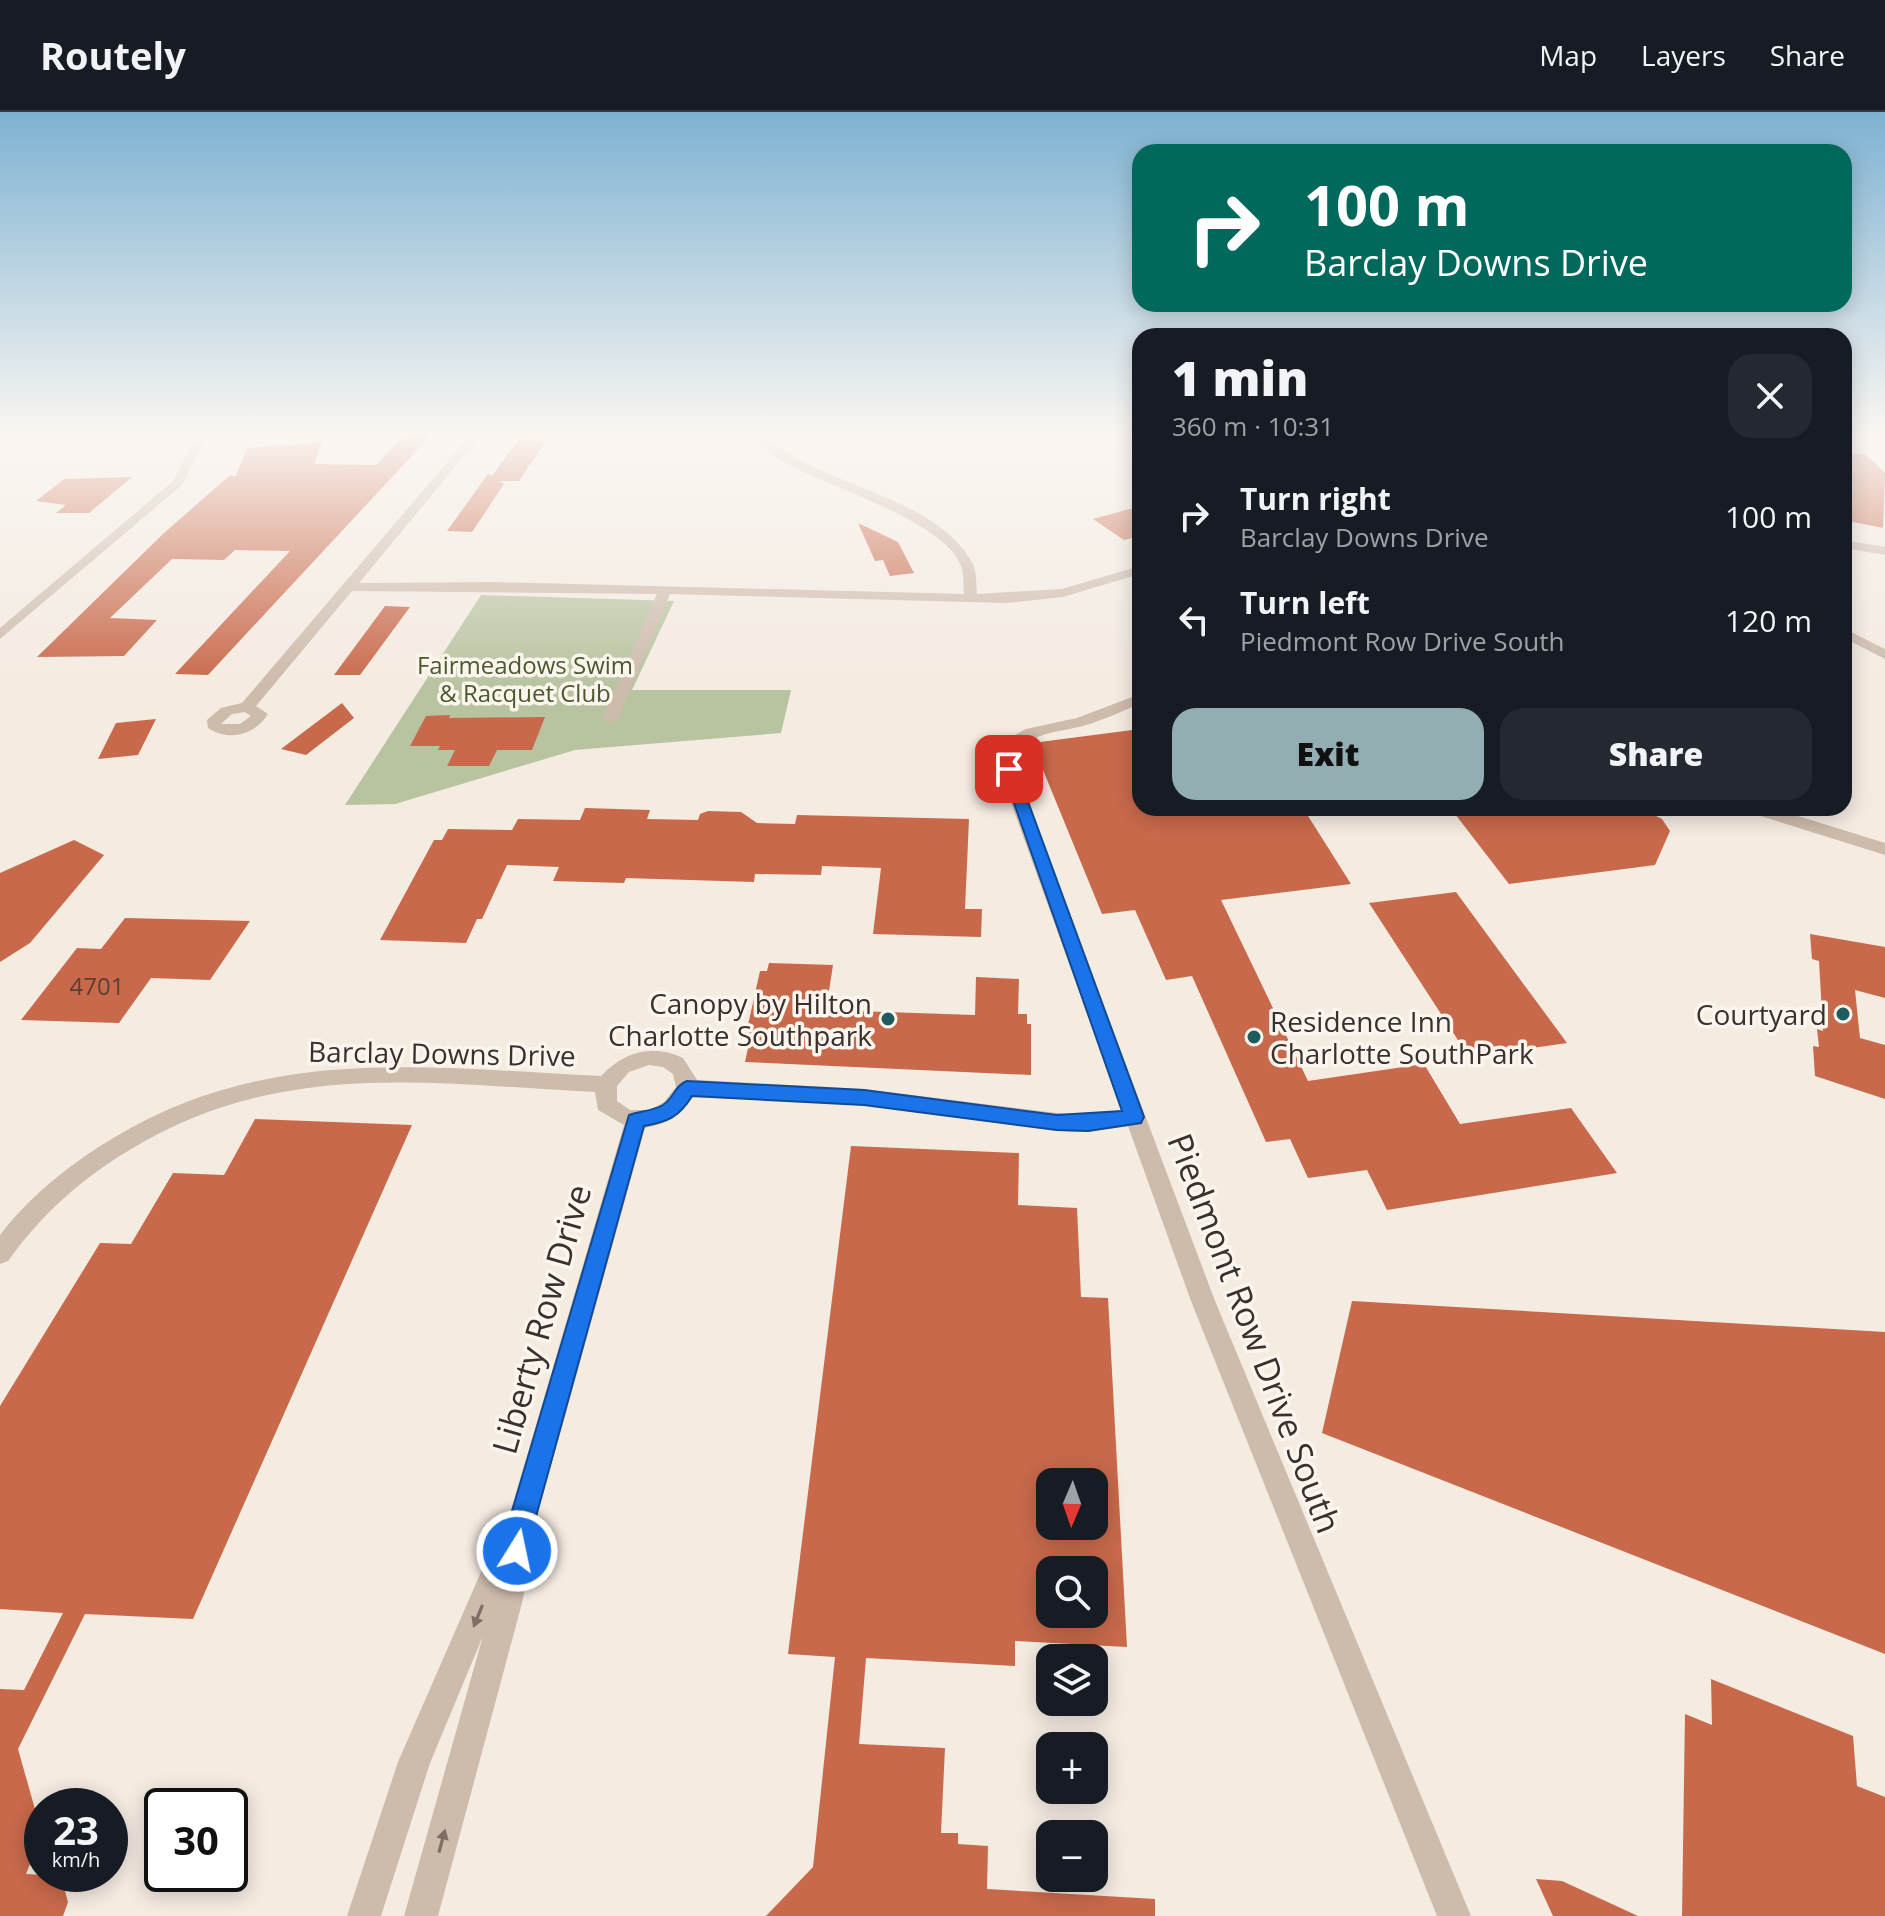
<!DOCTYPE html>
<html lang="en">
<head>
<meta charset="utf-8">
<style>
	body { margin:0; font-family:"Open Sans",sans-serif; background:#242831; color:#f1f3f6; height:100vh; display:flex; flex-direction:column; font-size:30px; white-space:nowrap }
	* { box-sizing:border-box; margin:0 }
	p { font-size:26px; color:#9ea1a6 }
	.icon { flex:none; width:44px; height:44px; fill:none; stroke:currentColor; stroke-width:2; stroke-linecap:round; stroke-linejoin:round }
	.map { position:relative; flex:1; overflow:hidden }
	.details { position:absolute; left:1132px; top:216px; width:720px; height:488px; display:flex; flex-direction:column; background:#171b24; border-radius:24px; box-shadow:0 4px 20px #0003 }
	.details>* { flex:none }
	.guide { position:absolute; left:1132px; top:32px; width:720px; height:168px; border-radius:24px; box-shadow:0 4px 20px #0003; background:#00695c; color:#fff; overflow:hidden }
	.needle { width:52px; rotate:182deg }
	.fabs { position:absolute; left:1036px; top:1356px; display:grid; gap:16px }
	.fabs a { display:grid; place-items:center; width:72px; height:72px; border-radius:16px; background:#171b24; box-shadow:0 4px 20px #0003; font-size:40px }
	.speed { position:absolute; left:24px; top:1676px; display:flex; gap:16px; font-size:40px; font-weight:700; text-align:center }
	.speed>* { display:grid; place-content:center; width:104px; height:104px; border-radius:50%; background:#171b24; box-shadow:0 4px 20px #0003; line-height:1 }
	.speed small { font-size:20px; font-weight:400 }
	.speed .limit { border:4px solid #111; border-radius:12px; background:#fff; color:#111 }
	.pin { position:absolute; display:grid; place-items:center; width:68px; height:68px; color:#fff; margin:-34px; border-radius:16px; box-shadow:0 4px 12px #0006 }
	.me { position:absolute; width:88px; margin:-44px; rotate:10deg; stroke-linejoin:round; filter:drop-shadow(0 0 6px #0008) }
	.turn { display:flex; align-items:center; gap:28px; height:168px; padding:0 40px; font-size:36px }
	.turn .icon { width:104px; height:104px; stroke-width:2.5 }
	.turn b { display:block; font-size:56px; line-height:68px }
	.round { display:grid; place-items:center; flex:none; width:84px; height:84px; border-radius:24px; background:#242831 }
	.overview { display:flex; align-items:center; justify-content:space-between; height:136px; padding:0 40px }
	h1 { font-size:48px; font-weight:800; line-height:60px }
	.button { display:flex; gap:16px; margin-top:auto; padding:16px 40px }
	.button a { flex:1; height:92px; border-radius:24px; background:#92aeb2; color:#111; font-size:32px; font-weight:800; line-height:92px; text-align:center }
	.button a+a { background:#242831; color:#f1f3f6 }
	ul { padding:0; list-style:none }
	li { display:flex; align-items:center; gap:24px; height:104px; padding:0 40px }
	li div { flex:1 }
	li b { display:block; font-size:30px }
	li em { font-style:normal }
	header { display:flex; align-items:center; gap:48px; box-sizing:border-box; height:112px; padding:0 40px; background:#171b24; border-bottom:2px solid #363941 }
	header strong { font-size:38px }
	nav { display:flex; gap:44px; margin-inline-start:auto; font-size:28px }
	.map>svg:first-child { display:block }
</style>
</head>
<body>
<header>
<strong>Routely</strong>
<nav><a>Map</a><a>Layers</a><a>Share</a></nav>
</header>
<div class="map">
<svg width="1885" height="1804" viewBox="0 0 1885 1804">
	<rect width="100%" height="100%" fill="#f4ebe1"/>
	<!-- green -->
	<path fill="#b8c4a0" d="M481 483 674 489 632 578H791L781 621 575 638 395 692 345 693Z"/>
	<!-- building -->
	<path fill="#c8694b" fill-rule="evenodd" d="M406 321H433L208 563 175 562 290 439 235 438 224 448 172 447 110 506 157 508 124 544 37 545 163 422 229 364H236L247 336 322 330 314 352 376 353Z
		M518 328 546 329 519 369H499L504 372 472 420 447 419 488 362 492 364Z
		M1844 341 1865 342 1885 361 1883 416 1844 408Z
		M132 365 89 401H56L66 393 36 389 64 367Z
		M1140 394V424L1124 428 1093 407Z
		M858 411 898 430 914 461 890 464 883 448 875 449Z
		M385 494 410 495 360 563H334Z
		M342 591 354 606 306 643 281 637Z
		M450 603 449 606 545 605 532 638H497L489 654H447L455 638H438L440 634H410L426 604Z
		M156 607 138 643 98 647 116 611Z
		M1140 617V696H1303L1351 772 1221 788 1308 969 1424 952 1460 1012 1571 996 1617 1061 1387 1098 1367 1058 1308 1066 1290 1027 1266 1030 1192 864 1166 868 1135 798 1102 802 1032 631Z
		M585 696 650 698 647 707 698 708 700 702 708 699 741 700 757 711 795 712 797 703 969 707 965 797H982L981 825 873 822 881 756 822 754 821 763 755 762 754 770 626 766 624 771 553 769 559 755 507 753 482 807H477L466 831 380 828 434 728H442L448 717 512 718 518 707 580 708Z
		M1506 696H1640L1662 707 1670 719 1655 753 1509 772 1455 702Z
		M74 728 104 743 30 831 0 850V761Z
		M1456 780 1508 851 1567 931 1469 945 1369 791Z
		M125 806 250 809 210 868 151 866 119 911 21 908 77 836 101 837Z
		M1810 822 1885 835V886L1855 878 1860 926 1885 933V987L1815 964 1813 934 1819 935 1817 917 1823 919 1819 849 1812 847Z
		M769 851 833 853 826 898 975 903 976 865 1019 867 1018 902H1027V912H1031V963L745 950 751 922H746L760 859H767Z
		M255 1007 412 1013 193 1507 85 1502 18 1637 42 1722 26 1762 61 1764 68 1790 63 1804H0V1577L24 1578 63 1501 0 1497V1294L100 1131 131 1132 173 1061 224 1063Z
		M851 1034 1019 1041 1018 1093 1077 1096 1081 1185 1108 1186 1127 1535 1015 1529V1554L866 1546 859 1632 945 1636 941 1721H958V1732L988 1734 987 1777 1155 1787V1804H766L813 1755 835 1545 788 1542ZM1050 1370H1094V1414H1050ZM1050 1458H1094V1502H1050Z
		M1352 1189 1885 1220V1542L1322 1321Z
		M1711 1567 1853 1624 1857 1674 1885 1685V1804H1682L1685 1602 1712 1613Z
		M1536 1767 1562 1769 1638 1804H1553Z"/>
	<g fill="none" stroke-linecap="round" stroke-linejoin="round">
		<!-- minor -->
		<path fill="#cdbbac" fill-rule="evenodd" d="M198 321H208L182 373 0 527V516L173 369Z
			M472 321H483L359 471 494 470 964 482C963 474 964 465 962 457 950 409 819 373 777 346 767 340 757 330 750 321H761C820 376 934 381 973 452 977 460 976 473 977 482L1062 477 1140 454V462L1063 485 1006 491 670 482 618 607 610 612 602 607 657 482 352 479 256 594 268 602C255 623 229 630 208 616L207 608 221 596 242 591ZM245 600 251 604 240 612H221L232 602Z
			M1112 321H1125L1140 330V338Z
			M1844 321H1885V326L1844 325Z
			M1844 428 1885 435V443L1844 436Z
			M1851 520 1885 537V547L1846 527 1844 524Z
			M1140 582V592C1122 599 1104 608 1086 613 1060 621 1035 618 1016 641L1018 666 1215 1189 1471 1804H1437L1191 1189 1128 1014 1088 1020 1057 1019 864 993 693 985C682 1003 666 1012 645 1016L531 1426 530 1452 522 1491 438 1804H404L483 1524 430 1651 381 1804H347L398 1650 488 1444 505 1419 624 1013 598 998 595 980C428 972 279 946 128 1039 81 1067 40 1104 8 1149L0 1152V1123C31 1083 71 1051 115 1025 270 932 429 956 601 964 623 940 653 931 683 946L697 968 864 977 1057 1001 1088 1002 1122 998 1002 666 1000 640 1013 624 1026 617 1077 606ZM649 953 663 955 673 962 676 975 664 990 650 998H630L617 989V974L629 960Z
			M1746 696H1772L1885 731V743L1748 700Z"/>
	</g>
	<!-- one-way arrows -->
	<defs><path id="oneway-solid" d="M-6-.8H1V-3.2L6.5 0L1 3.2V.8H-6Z" transform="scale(2)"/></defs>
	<g fill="#7d6f65">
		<use href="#oneway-solid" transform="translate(478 1504) rotate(112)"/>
		<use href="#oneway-solid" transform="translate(442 1729) rotate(-75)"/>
	</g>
	<!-- sky -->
	<linearGradient id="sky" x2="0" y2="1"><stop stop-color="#7eb2d2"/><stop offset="0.56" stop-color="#faf6f2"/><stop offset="1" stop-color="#faf6f2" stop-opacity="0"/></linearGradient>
	<rect width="1885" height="574" fill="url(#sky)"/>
	<!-- route -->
	<path fill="#1a73e8" stroke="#114b97" stroke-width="2" d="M1004 654 1016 657 1144 1005 1141 1011 1088 1019 1057 1018 864 993 692 984C679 1005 668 1010 644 1014L530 1426 527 1448 517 1452 508 1448 504 1426 629 1003C640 999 653 999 663 993 674 986 675 973 687 969L864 978 1057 1003 1122 999 1002 657Z"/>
	<!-- markers -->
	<g fill="#1f5a5e" stroke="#fbf5ee" stroke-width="3">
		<circle cx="1843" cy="902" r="8"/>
		<circle cx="888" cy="907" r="8"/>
		<circle cx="1254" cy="925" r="8"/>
	</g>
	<g text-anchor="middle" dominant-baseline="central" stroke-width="7" stroke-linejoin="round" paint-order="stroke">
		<!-- far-park labels -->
		<g font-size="24" fill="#4a5a2e" stroke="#fbf5ee">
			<text x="525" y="552">Fairmeadows Swim<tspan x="525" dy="28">&amp; Racquet Club</tspan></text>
		</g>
		<!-- number labels -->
		<g font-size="24" fill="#5e3e33">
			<text x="97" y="873">4701</text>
		</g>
		<!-- poi labels -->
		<g font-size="28" fill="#3b302b" stroke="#fbf5ee" text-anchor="end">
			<text x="872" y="891">Canopy by Hilton<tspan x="872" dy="32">Charlotte Southpark</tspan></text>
			<text x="1827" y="902">Courtyard</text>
			<text x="1270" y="909" text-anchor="start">Residence Inn<tspan x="1270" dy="32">Charlotte SouthPark</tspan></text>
		</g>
		<!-- street labels -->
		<g font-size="28" fill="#3b302b" stroke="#fbf5ee">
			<text transform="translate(442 941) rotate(1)">Barclay Downs Drive</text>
		</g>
		<!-- near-street labels -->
		<g font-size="34" fill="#3b302b" stroke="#fbf5ee">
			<text transform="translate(541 1207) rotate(-74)">Liberty Row Drive</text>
			<text transform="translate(1255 1221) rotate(69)">Piedmont Row Drive South</text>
		</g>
	</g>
</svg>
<div class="fabs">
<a><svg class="needle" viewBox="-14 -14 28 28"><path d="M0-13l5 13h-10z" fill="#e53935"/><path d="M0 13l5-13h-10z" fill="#9ea1a6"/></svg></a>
<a><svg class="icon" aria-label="search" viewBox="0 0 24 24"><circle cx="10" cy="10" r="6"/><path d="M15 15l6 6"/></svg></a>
<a><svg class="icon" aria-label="layers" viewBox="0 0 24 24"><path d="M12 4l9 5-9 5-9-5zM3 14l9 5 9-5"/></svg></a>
<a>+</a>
<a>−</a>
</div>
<div class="speed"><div>23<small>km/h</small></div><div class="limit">30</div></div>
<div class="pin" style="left:1009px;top:657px;background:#d93025"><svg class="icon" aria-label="arrive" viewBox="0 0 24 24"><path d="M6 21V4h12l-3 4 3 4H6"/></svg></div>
<svg class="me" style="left:517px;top:1439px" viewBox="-20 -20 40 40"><circle r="17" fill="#1a73e8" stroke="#fff" stroke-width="3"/><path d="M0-11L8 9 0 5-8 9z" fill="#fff"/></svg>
<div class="guide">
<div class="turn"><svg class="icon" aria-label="right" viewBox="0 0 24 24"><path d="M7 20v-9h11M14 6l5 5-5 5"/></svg><div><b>100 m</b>Barclay Downs Drive</div></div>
</div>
<section class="details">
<div class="overview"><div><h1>1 min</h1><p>360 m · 10:31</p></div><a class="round"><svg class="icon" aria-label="close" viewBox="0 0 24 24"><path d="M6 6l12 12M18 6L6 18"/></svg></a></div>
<ul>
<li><svg class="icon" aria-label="right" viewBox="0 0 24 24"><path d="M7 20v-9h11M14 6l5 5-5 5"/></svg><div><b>Turn right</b><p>Barclay Downs Drive</p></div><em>100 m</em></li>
<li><svg class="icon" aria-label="left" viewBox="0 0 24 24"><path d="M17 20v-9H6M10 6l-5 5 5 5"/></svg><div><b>Turn left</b><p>Piedmont Row Drive South</p></div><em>120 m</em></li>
</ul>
<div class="button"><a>Exit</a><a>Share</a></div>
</section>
</div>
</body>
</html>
